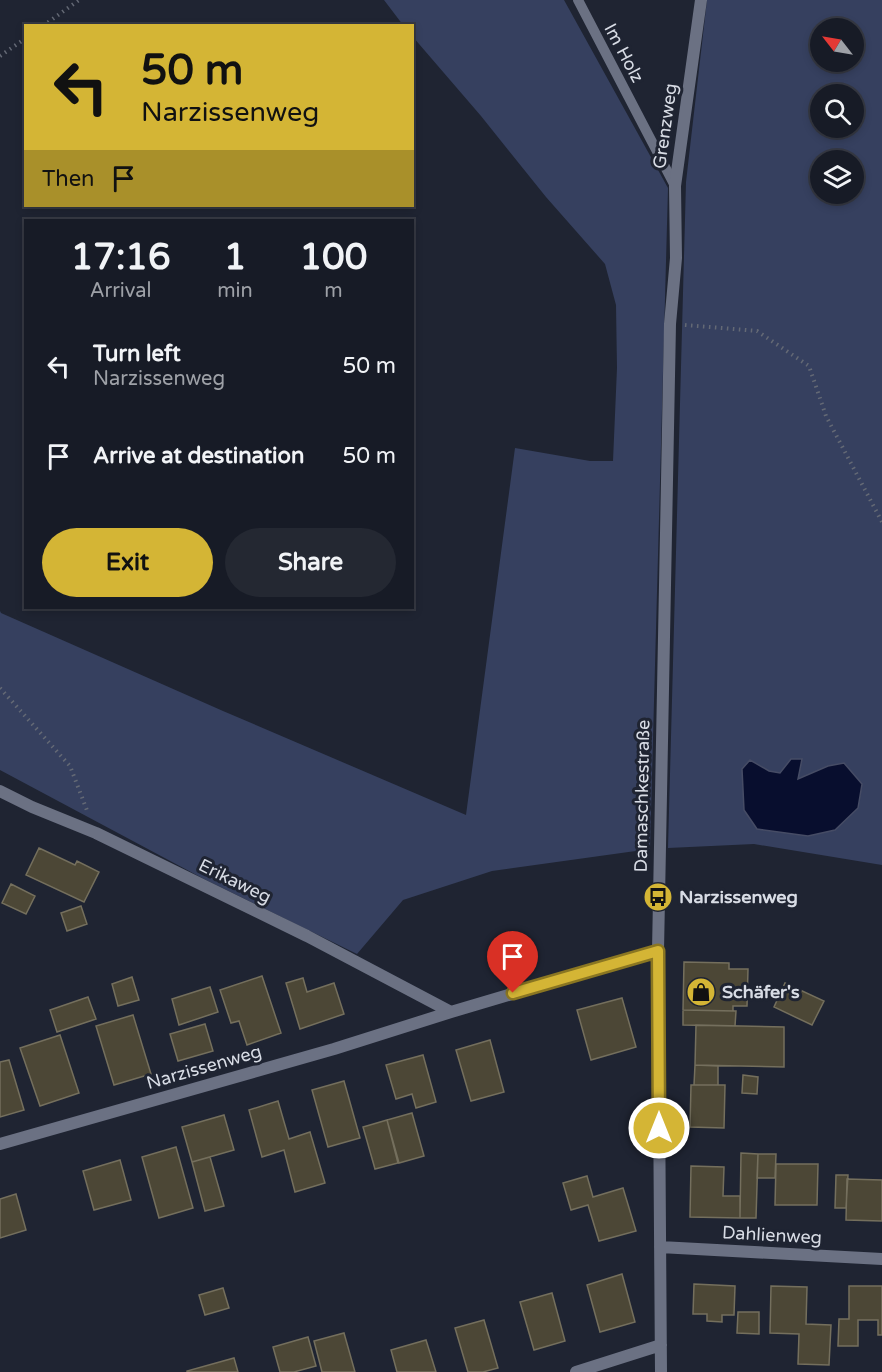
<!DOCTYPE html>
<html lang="en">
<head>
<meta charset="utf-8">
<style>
	body { margin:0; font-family:"Varela Round",sans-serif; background:#242832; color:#f1f3f6; height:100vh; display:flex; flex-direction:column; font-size:22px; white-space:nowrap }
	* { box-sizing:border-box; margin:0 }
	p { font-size:20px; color:#9ea1a7 }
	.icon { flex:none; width:33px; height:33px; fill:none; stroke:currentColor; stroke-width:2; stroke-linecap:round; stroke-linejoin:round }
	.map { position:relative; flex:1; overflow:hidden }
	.details { position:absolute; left:24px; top:219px; width:390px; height:390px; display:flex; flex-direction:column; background:#171b26; border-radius:0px; box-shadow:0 3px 9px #0003,0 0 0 2px #363943 }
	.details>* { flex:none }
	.top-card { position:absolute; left:24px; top:24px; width:390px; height:183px; border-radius:0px; box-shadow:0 3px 9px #0003,0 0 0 2px #363943; background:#d4b535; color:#111; overflow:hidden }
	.needle { width:39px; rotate:301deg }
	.buttons { position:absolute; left:810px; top:18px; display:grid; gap:12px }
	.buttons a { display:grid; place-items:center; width:54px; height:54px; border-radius:50%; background:#171b26; box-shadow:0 3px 9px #0003,0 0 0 2px #363943; font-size:30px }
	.pin { position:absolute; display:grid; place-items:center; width:51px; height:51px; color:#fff; margin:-62px -26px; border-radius:50% 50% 50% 0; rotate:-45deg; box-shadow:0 0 6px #0007 }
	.pin .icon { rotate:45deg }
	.me { position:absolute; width:66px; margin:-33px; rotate:0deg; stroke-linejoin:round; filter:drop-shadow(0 0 4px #0008) }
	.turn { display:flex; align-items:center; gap:21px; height:126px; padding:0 18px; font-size:27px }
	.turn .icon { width:78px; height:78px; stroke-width:2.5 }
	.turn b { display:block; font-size:42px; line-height:51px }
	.then { display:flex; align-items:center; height:57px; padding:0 18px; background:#0003; gap:12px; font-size:22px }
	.eta { display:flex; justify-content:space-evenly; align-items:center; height:102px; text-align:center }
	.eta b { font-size:36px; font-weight:700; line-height:42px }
	.primary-button { display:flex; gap:12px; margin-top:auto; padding:12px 18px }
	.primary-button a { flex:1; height:69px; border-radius:36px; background:#d4b535; color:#111; font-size:24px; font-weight:700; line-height:69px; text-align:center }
	.primary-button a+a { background:#242832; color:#f1f3f6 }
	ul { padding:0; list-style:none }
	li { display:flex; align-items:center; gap:18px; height:90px; padding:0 18px }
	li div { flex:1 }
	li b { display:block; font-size:22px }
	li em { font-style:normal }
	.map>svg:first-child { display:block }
</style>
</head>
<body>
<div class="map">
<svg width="882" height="1372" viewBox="0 0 882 1372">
	<rect width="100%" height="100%" fill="#1f2432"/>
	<!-- green -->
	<path fill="#36405f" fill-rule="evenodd" d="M384 0H564L668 188 650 849 492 871 403 900 357 954 204 879 0 770V611L1 613 223 711 466 815 515 448 590 461H613L617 368 616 305 605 264 546 197 481 116 413 37 412 26 403 25Z
		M707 0H882V865L754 844 668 848 686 182ZM820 28H854V62H820ZM820 94H854V128H820ZM820 160H854V194H820Z"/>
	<!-- water -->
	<path fill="#080e2e" stroke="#464c65" stroke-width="1.5" d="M791 759H802L798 779 828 766 844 763 862 784 858 808 835 830 808 836 757 829 744 810 742 769 750 760 769 771 780 773Z"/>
	<!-- building -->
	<path fill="#4c4736" stroke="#746f5d" stroke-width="1.5" d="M39 848 75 865 77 861 99 872 84 902 26 875Z
		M11 884 35 896 26 914 2 903Z
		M81 906 87 924 67 931 61 913Z
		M684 962 729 963V969H748L747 1006H733V1011L683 1010Z
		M262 976 281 1033 247 1045 239 1021 231 1023 220 990Z
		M132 977 139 1000 118 1006 112 984Z
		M303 978 307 992 334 983 344 1014 300 1029 286 983Z
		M785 983 824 1001 812 1025 774 1007Z
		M210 987 218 1012 179 1025 172 999Z
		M88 997 96 1019 57 1032 50 1010Z
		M622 998 636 1047 591 1060 577 1010Z
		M683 1010 736 1011 735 1026 683 1025Z
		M133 1015 151 1074 114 1085 96 1026Z
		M205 1024 213 1051 178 1061 170 1034Z
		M696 1025 784 1027V1067L695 1065Z
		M60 1035 79 1093 40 1106 20 1048Z
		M490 1040 504 1092 471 1101 456 1050Z
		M423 1055 436 1102 416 1108 412 1094 396 1099 386 1065Z
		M9 1060 24 1110 0 1117V1062Z
		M695 1065 718 1066V1085H694Z
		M743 1075 758 1077 757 1094 742 1093Z
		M344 1081 360 1138 328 1147 312 1090Z
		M691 1085H725L724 1128 690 1127Z
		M278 1101 289 1139 310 1132 325 1183 295 1192 284 1150 262 1157 249 1110Z
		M412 1113 424 1156 399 1163 387 1120Z
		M224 1115 234 1150 192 1162 182 1127Z
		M387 1120 398 1163 375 1169 363 1127Z
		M176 1147 193 1208 159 1218 142 1157Z
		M741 1153 758 1154 756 1218H740Z
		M758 1154H776L775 1178H757Z
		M210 1157 224 1206 205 1211 192 1162Z
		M120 1160 131 1200 94 1210 83 1171Z
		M776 1164H818L817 1205H775Z
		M691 1166 724 1167 723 1196H740V1218L690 1217Z
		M836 1175H848L846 1208H835Z
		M587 1176 593 1197 623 1188 636 1231 599 1241 588 1205 571 1210 563 1183Z
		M847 1179 882 1180V1221L846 1220Z
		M16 1194 26 1230 0 1238V1199Z
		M622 1274 635 1322 600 1332 587 1285Z
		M694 1284 735 1286 734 1315H722V1322L707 1321V1314H693Z
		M771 1286 807 1287 806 1324 831 1325 829 1365 798 1364 799 1334 770 1333Z
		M849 1286H882V1335H878V1320H858V1346H838L839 1319H849Z
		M223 1288 229 1308 205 1315 199 1295Z
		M552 1293 565 1341 534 1350 520 1302Z
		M738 1312H759V1334L737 1333Z
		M484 1320 498 1368 483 1372H468L455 1328Z
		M344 1333 355 1372H322L314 1341Z
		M308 1337 316 1366 294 1372H280L273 1347Z
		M426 1340 436 1372H397L391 1350Z
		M234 1358 238 1372H187V1371Z"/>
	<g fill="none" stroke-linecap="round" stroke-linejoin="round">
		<!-- path -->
		<path stroke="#646975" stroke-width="4" stroke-dasharray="1.5 4.5" stroke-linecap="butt" d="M43 26 79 0
			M0 56 26 38
			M685 325 757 331 809 366 826 416 882 522
			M0 688 70 766 88 813"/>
		<!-- service -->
		<path stroke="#6b7183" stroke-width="10" d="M578 0 675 186"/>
		<!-- minor -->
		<path stroke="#6b7183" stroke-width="12" d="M0 791 32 807 96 833 307 936 451 1012
			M0 1144 334 1049 451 1012 658 951
			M660 1247 882 1259
			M576 1372 661 1345
			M661 1372 658 951 670 324 676 258 675 186 701 0"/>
	</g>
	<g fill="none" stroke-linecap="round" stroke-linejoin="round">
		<!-- route casing -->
		<g stroke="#8a7622" stroke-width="15">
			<path id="route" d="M513 993 658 951 659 1128"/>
		</g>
		<!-- route -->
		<use href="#route" stroke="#d4b535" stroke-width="10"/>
	</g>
	<!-- icons -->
	<defs>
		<g id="bus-disc" transform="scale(1.5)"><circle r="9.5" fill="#d4b535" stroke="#1f2432"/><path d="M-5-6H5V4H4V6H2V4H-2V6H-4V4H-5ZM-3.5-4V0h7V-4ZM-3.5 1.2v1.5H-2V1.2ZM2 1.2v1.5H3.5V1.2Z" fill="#111"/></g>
		<g id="shop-disc" transform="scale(1.5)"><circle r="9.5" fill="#d4b535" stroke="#1f2432"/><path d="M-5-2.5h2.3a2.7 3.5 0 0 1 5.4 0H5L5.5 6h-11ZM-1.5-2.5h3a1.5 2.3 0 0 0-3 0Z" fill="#111"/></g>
	</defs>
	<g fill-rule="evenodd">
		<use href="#bus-disc" x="658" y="897"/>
		<use href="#shop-disc" x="701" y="992"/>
	</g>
	<g text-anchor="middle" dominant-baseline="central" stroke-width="6" stroke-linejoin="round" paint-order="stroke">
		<!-- street labels -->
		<g font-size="18" fill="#d8dce5" stroke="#1f2432">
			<text transform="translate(624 53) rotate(62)">Im Holz</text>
			<text transform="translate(665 126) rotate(-82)">Grenzweg</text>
			<text transform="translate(642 796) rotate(-89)">Damaschkestraße</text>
			<text transform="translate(235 881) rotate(26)">Erikaweg</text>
			<text transform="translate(204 1067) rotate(-16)">Narzissenweg</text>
			<text transform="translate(772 1235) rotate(3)">Dahlienweg</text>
		</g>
		<!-- poi labels -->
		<g font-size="18" font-weight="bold" fill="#d8dce5" stroke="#1f2432" text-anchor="start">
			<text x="679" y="897">Narzissenweg</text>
			<text x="722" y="992">Schäfer's</text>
		</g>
	</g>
</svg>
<div class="buttons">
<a><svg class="needle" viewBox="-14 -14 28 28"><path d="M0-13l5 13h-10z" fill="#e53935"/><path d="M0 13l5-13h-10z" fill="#9ea1a7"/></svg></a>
<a><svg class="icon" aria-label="search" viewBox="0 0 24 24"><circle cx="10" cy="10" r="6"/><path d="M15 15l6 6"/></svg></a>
<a><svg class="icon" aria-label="layers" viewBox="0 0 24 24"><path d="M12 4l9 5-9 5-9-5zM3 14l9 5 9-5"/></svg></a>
</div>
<div class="pin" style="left:513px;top:993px;background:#d93025"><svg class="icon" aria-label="arrive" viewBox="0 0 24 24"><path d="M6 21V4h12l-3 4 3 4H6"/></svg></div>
<svg class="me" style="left:659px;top:1128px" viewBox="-20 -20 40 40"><circle r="17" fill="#d4b535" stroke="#fff" stroke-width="3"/><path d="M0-11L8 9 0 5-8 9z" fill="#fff"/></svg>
<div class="top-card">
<div class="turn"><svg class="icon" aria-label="left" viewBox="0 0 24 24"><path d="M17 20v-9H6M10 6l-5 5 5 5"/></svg><div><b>50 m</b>Narzissenweg</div></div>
<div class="then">Then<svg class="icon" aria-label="arrive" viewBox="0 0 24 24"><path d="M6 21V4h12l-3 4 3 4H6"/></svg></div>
</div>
<section class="details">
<div class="eta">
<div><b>17:16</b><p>Arrival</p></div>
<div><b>1</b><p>min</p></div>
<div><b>100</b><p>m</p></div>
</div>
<ul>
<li><svg class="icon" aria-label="left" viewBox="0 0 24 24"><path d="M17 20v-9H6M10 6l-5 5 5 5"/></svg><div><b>Turn left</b><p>Narzissenweg</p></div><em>50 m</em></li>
<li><svg class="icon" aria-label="arrive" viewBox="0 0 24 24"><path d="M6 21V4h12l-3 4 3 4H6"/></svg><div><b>Arrive at destination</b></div><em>50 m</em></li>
</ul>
<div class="primary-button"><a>Exit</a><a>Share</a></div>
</section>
</div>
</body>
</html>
